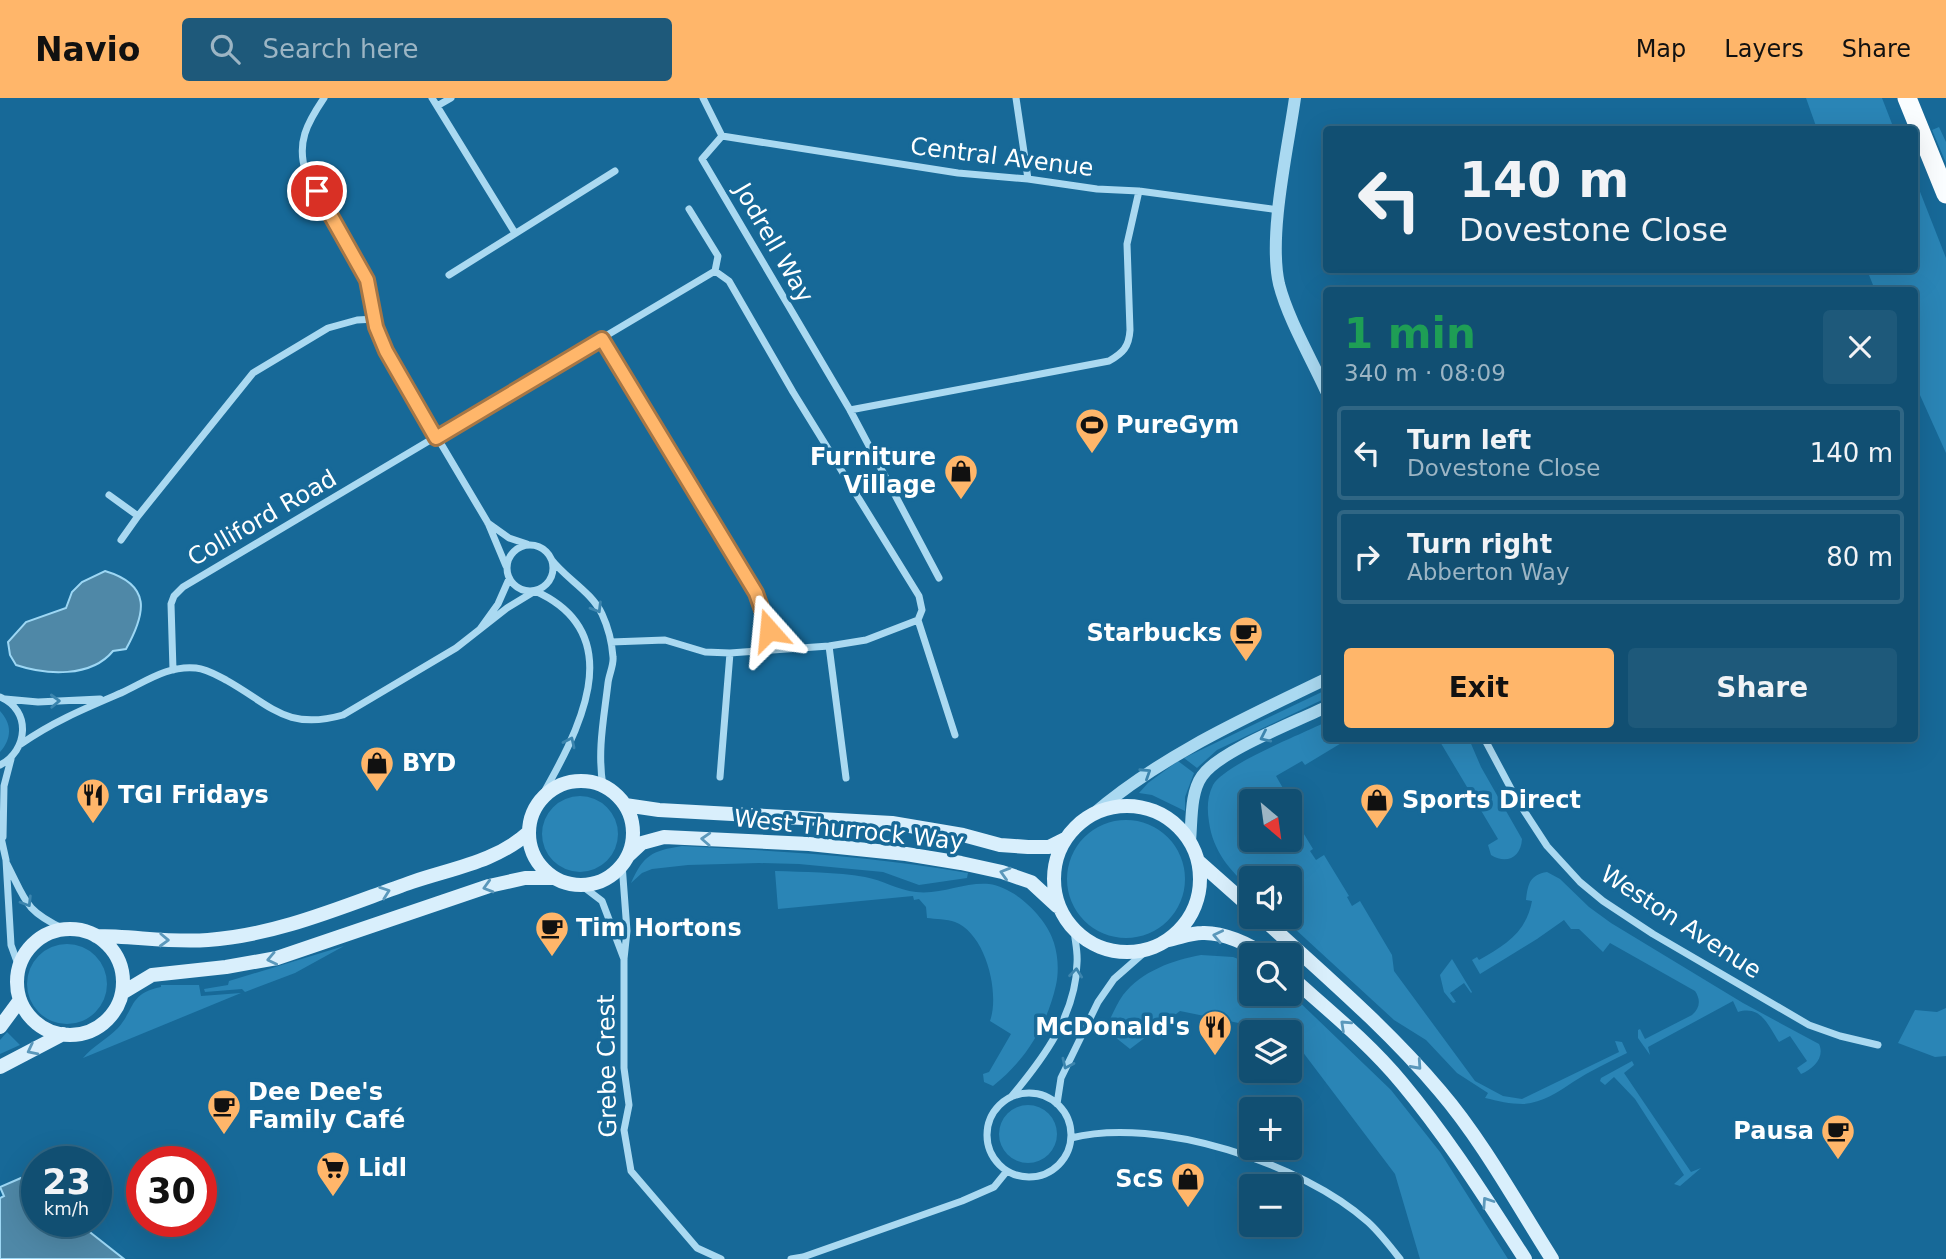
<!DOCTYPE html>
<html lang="en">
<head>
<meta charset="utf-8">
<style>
	body { margin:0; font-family:"DejaVu Sans",sans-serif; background:#1e597a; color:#f1f3f6; height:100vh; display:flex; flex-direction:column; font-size:26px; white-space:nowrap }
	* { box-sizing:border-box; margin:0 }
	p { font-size:23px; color:#9cb5c4 }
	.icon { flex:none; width:38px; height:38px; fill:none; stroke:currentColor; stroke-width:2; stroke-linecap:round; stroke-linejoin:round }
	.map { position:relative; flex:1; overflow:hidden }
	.details { position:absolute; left:1323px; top:189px; width:595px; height:455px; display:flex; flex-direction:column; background:#114f72; border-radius:7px; box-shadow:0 7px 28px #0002,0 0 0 2px #306684 }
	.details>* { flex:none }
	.banner { position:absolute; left:1323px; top:28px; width:595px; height:147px; border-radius:7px; box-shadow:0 7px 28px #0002,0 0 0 2px #306684; background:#114f72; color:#f1f3f6; overflow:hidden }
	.needle { width:46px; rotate:151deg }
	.buttons { position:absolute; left:1239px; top:691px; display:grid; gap:14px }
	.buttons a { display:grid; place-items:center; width:63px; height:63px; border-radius:7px; background:#114f72; box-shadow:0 7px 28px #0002,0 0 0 2px #306684; font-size:35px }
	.speed { position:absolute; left:21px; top:1048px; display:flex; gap:14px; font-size:35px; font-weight:700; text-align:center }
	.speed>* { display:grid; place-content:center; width:91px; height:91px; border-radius:50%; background:#114f72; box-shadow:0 7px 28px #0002,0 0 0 2px #306684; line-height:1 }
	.speed small { font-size:18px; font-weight:400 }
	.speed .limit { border:10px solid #d22; background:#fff; color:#111 }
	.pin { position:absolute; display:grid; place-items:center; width:60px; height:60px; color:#fff; margin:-30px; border:4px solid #fff; border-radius:50%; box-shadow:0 2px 7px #0007 }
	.me { position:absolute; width:77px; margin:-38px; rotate:342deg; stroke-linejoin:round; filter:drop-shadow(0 0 5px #0008) }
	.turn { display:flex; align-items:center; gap:24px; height:147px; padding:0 21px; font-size:32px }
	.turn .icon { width:91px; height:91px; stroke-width:2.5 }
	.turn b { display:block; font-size:49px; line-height:60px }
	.round { display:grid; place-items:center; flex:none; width:74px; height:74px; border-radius:7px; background:#1e597a }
	.overview { display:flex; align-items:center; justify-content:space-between; height:119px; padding:0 21px }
	h1 { font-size:42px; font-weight:600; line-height:52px; color:#1e9e55 }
	.button { display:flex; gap:14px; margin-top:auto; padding:14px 21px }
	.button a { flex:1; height:80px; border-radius:7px; background:#ffb66a; color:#111; font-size:28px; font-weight:600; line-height:80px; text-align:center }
	.button a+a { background:#1e597a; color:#f1f3f6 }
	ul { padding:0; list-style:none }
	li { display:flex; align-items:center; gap:21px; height:94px; margin:0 14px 10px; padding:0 7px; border:4px solid #306684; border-radius:7px }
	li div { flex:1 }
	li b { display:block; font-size:26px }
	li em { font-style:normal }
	header { display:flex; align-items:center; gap:42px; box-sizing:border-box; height:98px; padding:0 35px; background:#ffb66a; color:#111 }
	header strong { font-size:33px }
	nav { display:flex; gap:38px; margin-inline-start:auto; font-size:24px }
	.search { width:490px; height:63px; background:#1e597a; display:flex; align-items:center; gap:18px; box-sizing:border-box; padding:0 24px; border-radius:7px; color:#9cb5c4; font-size:26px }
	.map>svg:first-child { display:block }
</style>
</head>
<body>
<header>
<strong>Navio</strong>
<div class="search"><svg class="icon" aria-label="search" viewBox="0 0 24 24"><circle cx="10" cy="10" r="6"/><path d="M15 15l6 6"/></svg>Search here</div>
<nav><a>Map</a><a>Layers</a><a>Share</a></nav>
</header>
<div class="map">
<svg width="1946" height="1161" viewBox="0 0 1946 1161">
	<rect width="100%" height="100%" fill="#176998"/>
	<!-- green -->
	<path fill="#2a85b6" d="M1806 0H1882L1894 31H1817Z
		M1939 29 1946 44V65L1932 32Z
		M1915 81 1946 160V355L1915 286 1914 192H1875L1867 172H1914Z
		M1326 592V600L1217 652 1197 670 1184 660Z
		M0 613C12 626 12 640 0 654Z
		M1326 624V640L1348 641 1305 667 1302 663 1276 678 1288 699 1284 703 1251 704V742H1290V713L1313 751 1310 753 1316 762 1324 757 1349 798 1347 799 1352 808 1360 803 1392 857 1394 873 1475 983 1503 998 1522 1001 1619 954 1615 943 1622 944 1627 955C1609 964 1590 973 1573 984 1558 994 1542 1005 1523 1006 1510 1006 1498 1003 1485 1000L1488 995 1457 975 1426 942 1394 922 1282 819H1290V780H1251V791C1230 773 1213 753 1209 724 1207 711 1207 699 1213 687 1225 666 1302 636 1326 624Z
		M1440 641H1469L1481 669 1522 741C1521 759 1507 767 1491 757L1488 747 1498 741 1439 642Z
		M1178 663 1194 675 1185 699V713L1152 697 1139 695 1148 685Z
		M542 736a38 38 0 1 1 76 0a38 38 0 1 1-76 0Z
		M1067 781a59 59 0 1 1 118 0a59 59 0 1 1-118 0Z
		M682 748C778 753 873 758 968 775L967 780 919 787 883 774 799 766 759 765 688 767 652 771 642 775 631 785C644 757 651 753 682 748Z
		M775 773C804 774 836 774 865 779 882 782 898 792 916 794 941 797 964 784 989 786 1015 789 1047 820 1054 845 1058 858 1059 873 1056 887 1047 927 1026 962 993 988L984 984 983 976 989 974 1011 936 990 923C1000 895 986 836 955 824 947 821 935 821 927 820L926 809 919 801 914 802 913 798 778 811Z
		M1547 774 1560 781 1589 809 1611 825 1743 905 1819 946C1825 959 1814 971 1801 976L1797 970 1807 963 1790 938 1779 944C1768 927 1761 907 1738 914L1733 903 1648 949 1650 957 1638 940V932L1640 931 1645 941 1692 917C1700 910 1701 902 1695 893L1610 845 1603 854 1579 831H1571L1564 822 1537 841 1480 876 1472 862 1477 859 1479 862C1505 847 1526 835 1532 803L1526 802C1528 785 1530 777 1547 774Z
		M27 886a40 40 0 1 1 80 0a40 40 0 1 1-80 0Z
		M344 848 295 875 245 894 242 891 205 894 204 891 228 887 229 883Z
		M1201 857 1233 859 1251 866V896L1290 895 1391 992 1440 1054 1508 1161H1420L1395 1076 1302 953 1290 946V934H1270L1263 930 1180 913 1130 951 1105 931C1111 920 1116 907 1123 897 1142 873 1173 862 1201 857Z
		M1452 861 1472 894 1471 895 1464 885 1450 895 1456 904 1453 905 1444 894 1440 877Z
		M161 887H199L201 898 241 895 83 960C93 948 107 941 118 930 135 911 129 895 161 889Z
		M1946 910V958L1935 959 1898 945 1915 912 1937 914Z
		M7 934 20 947 0 956V942Z
		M1632 963 1634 967 1624 975 1691 1074 1701 1070 1680 1088 1674 1086 1684 1077 1635 1001 1614 979 1605 987 1600 983 1601 980Z
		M999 1036a29 29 0 1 1 58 0a29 29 0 1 1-58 0Z"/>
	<!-- water -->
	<path fill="#4f88a7" stroke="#9dd7f4" stroke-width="2" d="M105 473C152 487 146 515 126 551L113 553C91 580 46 577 16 567L10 557 8 544 26 524 66 510 72 494 82 484Z
		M21 1080 37 1092V1124H77L124 1161H0V1100L4 1098 0 1089Z"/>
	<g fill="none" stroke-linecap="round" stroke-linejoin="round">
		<!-- minor -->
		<path stroke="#aad9f1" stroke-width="7" d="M324 0C307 25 296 45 306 75L367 182 376 229 386 253 488 425 506 468
			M432 0 515 135
			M703 0 722 38 702 61 850 312 939 480
			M1016 0 1028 81
			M437 8 451 0
			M722 38 958 75 1028 81 1097 91 1139 93 1279 112
			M449 177 615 73
			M602 241 756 495 769 532 768 553
			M850 312 1109 263C1123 255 1129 249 1130 232L1127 146 1139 93
			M109 397 138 418 253 275 328 230 357 222 375 221
			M488 425 509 440 527 446
			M121 442 138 418
			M507 470a23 23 0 1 1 46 0a23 23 0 1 1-46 0Z
			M551 461C566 481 591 493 602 516 608 529 612 545 613 559 614 567 609 576 608 585 604 620 597 653 603 688
			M918 522 955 637
			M480 531 498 506 509 481
			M611 544 665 542 705 554 730 555 829 548 866 542 918 522 922 512 919 498 793 294 729 183 715 173 718 158 689 111
			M829 548 846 680
			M173 572 171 506 174 498 183 489 715 173
			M0 599C32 612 28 653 0 667
			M5 601 38 604 100 601
			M1484 640 1517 702 1547 748 1580 784 1603 803 1653 836 1809 927 1840 938 1878 947
			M21 646C52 624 86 610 121 595 145 584 168 567 196 570 207 571 216 577 226 582 271 607 286 633 343 617L456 550 507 510 535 493C634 537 576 638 538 705
			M720 679 730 555
			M0 735 6 762 11 847 19 869
			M3 739 4 688 11 661
			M7 766C26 803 24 812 64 831
			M622 766 627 833 624 861V970L629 1007 624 1032 631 1073 697 1150 721 1161
			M581 787 602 803 624 861
			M987 1037a42 42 0 1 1 84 0a42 42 0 1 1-84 0Z
			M1011 999C1043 961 1076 917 1077 865 1078 854 1075 843 1074 832
			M1057 1006 1061 980 1098 904 1114 881 1147 852
			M1071 1040C1158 1018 1302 1065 1368 1124 1380 1135 1390 1148 1400 1161
			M791 1161 803 1159 962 1103 994 1089 1007 1073"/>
		<!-- tertiary -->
		<path stroke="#aad9f1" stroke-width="12" d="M1295 0C1288 50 1268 137 1279 186 1288 221 1311 260 1326 293
			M1092 717C1162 657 1245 620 1326 581
			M1190 743C1192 723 1190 695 1202 678 1219 653 1296 624 1326 609"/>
		<!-- secondary -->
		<path stroke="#d9effc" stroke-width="14" d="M529 735a52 52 0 1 1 104 0a52 52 0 1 1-104 0Z
			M625 707 659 712 892 725 963 737 1000 747 1028 749H1049L1065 741
			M1054 781a73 73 0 1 1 146 0a73 73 0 1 1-146 0Z
			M627 759 642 745 664 739 809 746 906 756 961 765 1002 774 1031 784 1057 808
			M1198 763 1251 810
			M1261 819C1322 875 1386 929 1440 993 1482 1042 1517 1106 1552 1161
			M17 884a53 53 0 1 1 106 0a53 53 0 1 1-106 0Z
			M96 838C134 838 170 845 208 842 279 837 346 807 412 784 453 770 496 764 529 734
			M1168 842C1179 840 1191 835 1202 835 1223 834 1249 846 1266 858
			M1290 878C1328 912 1369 945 1402 985 1448 1040 1486 1101 1525 1161
			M122 895 152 877 226 869 277 860 489 788 525 780H555
			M0 929 20 902
			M0 969 63 936"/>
		<!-- trunk -->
		<path stroke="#fafdff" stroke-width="19" d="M1907 0 1946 96"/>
	</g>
	<!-- one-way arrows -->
	<defs><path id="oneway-chevron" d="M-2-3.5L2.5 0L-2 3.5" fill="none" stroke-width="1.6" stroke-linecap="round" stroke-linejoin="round" transform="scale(1.75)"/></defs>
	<g stroke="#3c85ae">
		<use href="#oneway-chevron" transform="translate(597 510) rotate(59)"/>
		<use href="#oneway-chevron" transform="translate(55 603) rotate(-2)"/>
		<use href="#oneway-chevron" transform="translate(1265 639) rotate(155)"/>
		<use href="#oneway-chevron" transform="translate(570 644) rotate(-65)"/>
		<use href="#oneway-chevron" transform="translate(1146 675) rotate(-33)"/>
		<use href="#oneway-chevron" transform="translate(27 804) rotate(58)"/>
		<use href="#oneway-chevron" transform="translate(1076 875) rotate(-84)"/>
		<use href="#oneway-chevron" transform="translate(1067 966) rotate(115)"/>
	</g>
	<g stroke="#5b98bb">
		<use href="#oneway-chevron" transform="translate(706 741) rotate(-177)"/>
		<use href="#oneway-chevron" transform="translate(1005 775) rotate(-163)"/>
		<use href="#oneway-chevron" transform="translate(488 789) rotate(164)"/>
		<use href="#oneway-chevron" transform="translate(385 794) rotate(-20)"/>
		<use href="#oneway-chevron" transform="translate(1218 838) rotate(-168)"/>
		<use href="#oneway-chevron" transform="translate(164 842) rotate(2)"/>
		<use href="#oneway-chevron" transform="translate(272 861) rotate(168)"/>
		<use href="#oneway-chevron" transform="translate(1345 927) rotate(-137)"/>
		<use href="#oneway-chevron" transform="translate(32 952) rotate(153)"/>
		<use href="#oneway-chevron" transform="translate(1417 967) rotate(48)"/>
		<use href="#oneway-chevron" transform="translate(1487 1104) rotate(-124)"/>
	</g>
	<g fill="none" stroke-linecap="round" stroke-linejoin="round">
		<!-- route casing -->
		<g stroke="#a67645" stroke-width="18">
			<path id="route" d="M317 93 367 182 376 229 386 253 436 340 602 241 756 495 769 532"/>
		</g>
		<!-- route -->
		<use href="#route" stroke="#ffb66a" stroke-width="12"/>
	</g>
	<!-- icons -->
	<defs>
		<g id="stadium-pin" transform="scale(1.75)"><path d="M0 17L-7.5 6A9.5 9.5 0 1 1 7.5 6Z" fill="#ffb66a" stroke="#176998"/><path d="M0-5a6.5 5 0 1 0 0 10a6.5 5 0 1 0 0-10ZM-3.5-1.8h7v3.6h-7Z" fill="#111"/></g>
		<g id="shop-pin" transform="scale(1.75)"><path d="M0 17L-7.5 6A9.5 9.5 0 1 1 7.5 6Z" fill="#ffb66a" stroke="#176998"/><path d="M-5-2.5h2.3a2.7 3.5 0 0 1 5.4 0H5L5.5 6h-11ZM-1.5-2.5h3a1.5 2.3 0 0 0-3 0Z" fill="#111"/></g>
		<g id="cafe-pin" transform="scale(1.75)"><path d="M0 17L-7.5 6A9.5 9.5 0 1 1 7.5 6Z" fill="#ffb66a" stroke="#176998"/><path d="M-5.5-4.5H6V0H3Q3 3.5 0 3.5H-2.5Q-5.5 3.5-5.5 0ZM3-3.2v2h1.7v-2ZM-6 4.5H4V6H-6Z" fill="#111"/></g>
		<g id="restaurant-pin" transform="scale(1.75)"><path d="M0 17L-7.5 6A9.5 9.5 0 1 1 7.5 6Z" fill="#ffb66a" stroke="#176998"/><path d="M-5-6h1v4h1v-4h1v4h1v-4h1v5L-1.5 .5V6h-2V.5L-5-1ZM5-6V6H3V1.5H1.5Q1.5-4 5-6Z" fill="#111"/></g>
		<g id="supermarket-pin" transform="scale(1.75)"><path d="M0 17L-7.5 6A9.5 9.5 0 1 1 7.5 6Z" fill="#ffb66a" stroke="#176998"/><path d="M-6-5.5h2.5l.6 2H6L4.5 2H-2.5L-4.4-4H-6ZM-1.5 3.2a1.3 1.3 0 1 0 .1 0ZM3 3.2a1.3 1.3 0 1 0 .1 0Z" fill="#111"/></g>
	</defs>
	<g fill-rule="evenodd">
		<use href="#stadium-pin" x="1092" y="327"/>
		<use href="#shop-pin" x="961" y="373"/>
		<use href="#cafe-pin" x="1246" y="535"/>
		<use href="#shop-pin" x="377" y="665"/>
		<use href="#restaurant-pin" x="93" y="697"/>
		<use href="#shop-pin" x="1377" y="702"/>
		<use href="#cafe-pin" x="552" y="830"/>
		<use href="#restaurant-pin" x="1215" y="929"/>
		<use href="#cafe-pin" x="224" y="1008"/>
		<use href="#cafe-pin" x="1838" y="1033"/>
		<use href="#supermarket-pin" x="333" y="1070"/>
		<use href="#shop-pin" x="1188" y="1081"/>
	</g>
	<g text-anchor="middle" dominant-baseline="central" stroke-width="7" stroke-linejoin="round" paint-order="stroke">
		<!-- street labels -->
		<g font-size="24" fill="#fff" stroke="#176998">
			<text transform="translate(1002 59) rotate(7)">Central Avenue</text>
			<text transform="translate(774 145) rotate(60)">Jodrell Way</text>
			<text transform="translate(262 420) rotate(-30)">Colliford Road</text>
			<text transform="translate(849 732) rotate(6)">West Thurrock Way</text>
			<text transform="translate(1681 824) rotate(33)">Weston Avenue</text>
			<text transform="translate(607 968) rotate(-91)">Grebe Crest</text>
		</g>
		<!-- poi labels -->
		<g font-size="24" font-weight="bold" fill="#fff" stroke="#176998" text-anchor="start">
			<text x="1116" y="327">PureGym</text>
			<text x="936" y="359" text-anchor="end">Furniture<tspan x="936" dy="28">Village</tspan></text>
			<text x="1222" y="535" text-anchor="end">Starbucks</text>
			<text x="402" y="665">BYD</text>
			<text x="118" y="697">TGI Fridays</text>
			<text x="1402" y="702">Sports Direct</text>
			<text x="576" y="830">Tim Hortons</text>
			<text x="1190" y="929" text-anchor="end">McDonald's</text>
			<text x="248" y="994">Dee Dee's<tspan x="248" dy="28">Family Café</tspan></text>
			<text x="1814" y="1033" text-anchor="end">Pausa</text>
			<text x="358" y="1070">Lidl</text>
			<text x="1164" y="1081" text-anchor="end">ScS</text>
		</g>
	</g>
</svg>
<div class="buttons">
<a><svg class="needle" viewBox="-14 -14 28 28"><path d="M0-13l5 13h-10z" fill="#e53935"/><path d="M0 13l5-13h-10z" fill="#9cb5c4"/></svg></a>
<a><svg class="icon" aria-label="sound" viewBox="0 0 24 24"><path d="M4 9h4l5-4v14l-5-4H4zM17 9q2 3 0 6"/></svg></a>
<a><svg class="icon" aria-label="search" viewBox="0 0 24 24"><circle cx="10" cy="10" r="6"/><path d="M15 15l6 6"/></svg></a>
<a><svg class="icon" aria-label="layers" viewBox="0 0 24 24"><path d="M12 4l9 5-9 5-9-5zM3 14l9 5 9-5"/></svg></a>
<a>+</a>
<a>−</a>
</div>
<div class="speed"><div>23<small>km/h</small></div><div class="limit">30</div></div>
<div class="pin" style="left:317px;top:93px;background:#d93025"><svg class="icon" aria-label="arrive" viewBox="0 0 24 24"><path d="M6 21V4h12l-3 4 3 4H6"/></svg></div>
<svg class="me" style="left:769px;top:532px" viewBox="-20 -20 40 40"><path d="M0-17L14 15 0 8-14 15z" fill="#ffb66a" stroke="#fff" stroke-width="4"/></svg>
<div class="banner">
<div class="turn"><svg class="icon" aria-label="left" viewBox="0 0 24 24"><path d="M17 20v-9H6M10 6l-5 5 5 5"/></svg><div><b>140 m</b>Dovestone Close</div></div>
</div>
<section class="details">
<div class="overview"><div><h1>1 min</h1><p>340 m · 08:09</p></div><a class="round"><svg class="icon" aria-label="close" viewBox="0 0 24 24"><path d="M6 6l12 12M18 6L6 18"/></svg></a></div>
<ul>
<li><svg class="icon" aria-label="left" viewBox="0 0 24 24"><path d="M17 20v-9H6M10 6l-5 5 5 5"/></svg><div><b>Turn left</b><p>Dovestone Close</p></div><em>140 m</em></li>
<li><svg class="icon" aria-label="right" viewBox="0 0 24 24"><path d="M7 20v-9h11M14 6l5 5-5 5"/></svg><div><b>Turn right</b><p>Abberton Way</p></div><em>80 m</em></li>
</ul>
<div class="button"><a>Exit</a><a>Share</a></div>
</section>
</div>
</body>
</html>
